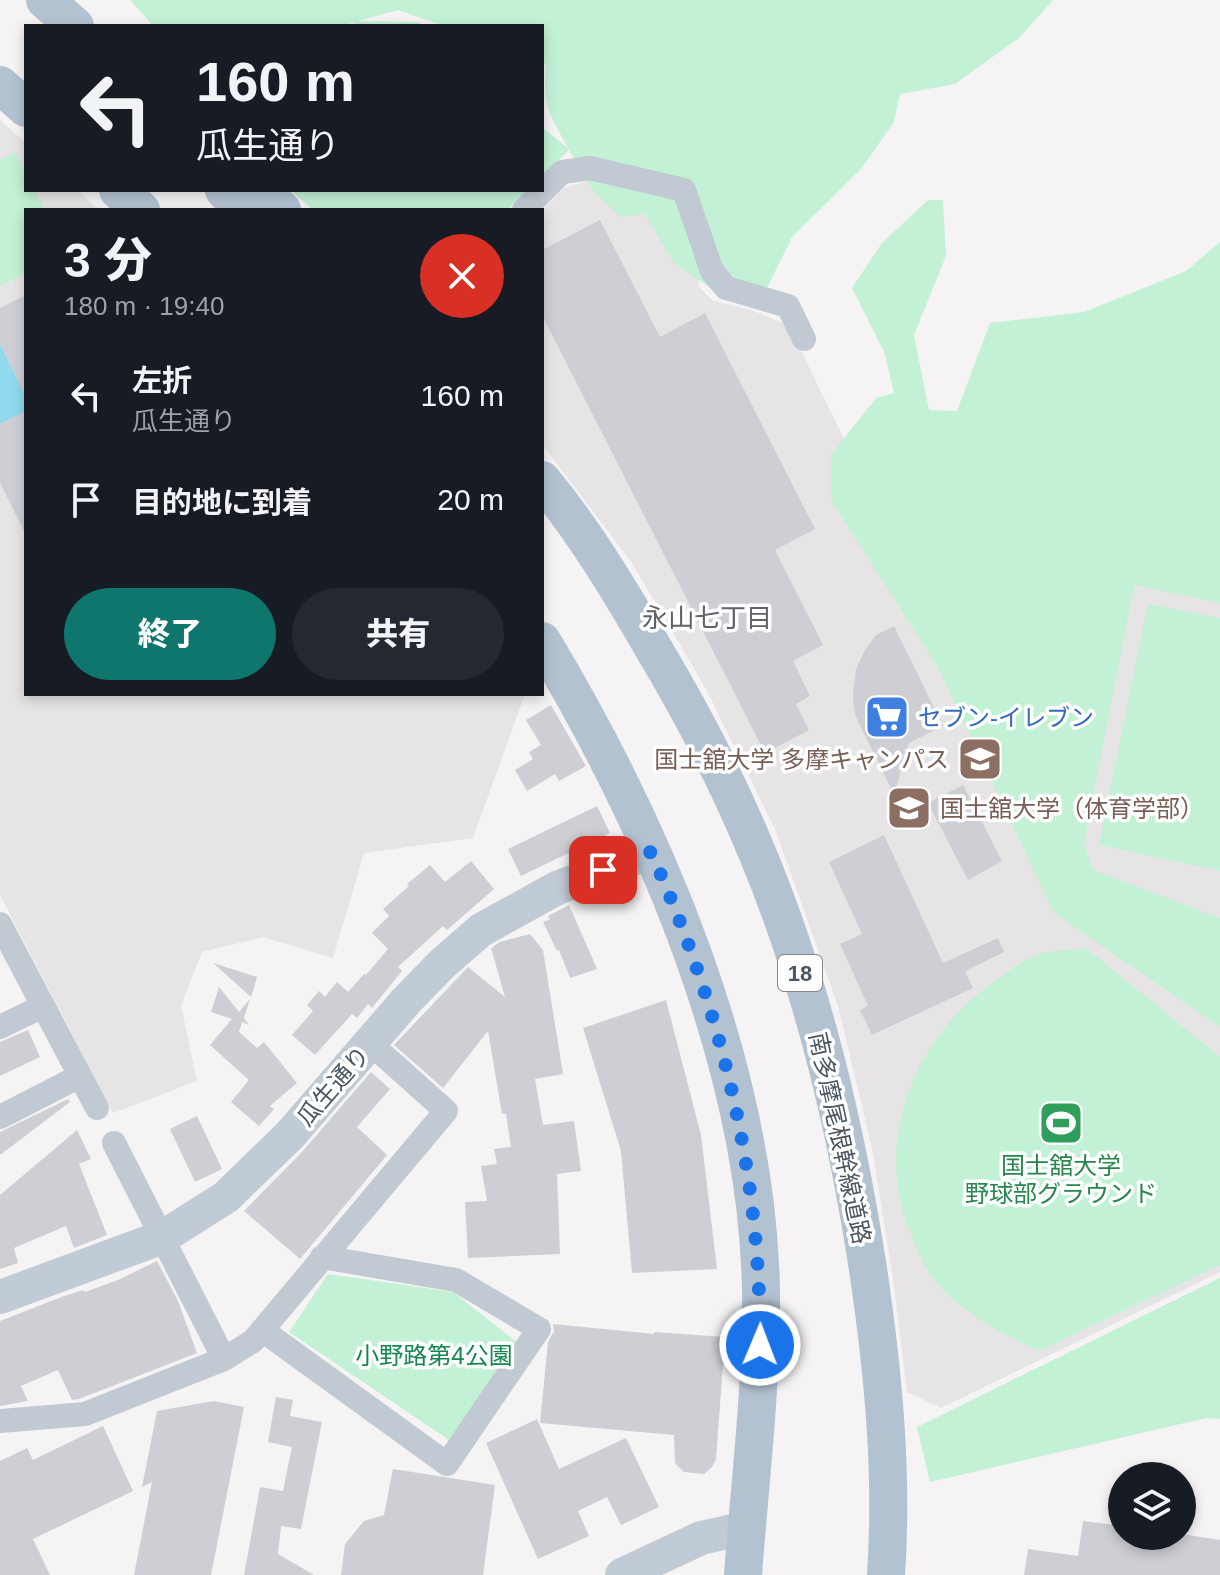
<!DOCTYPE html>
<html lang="ja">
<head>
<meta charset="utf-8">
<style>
	body { margin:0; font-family:Helvetica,"Noto Sans JP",sans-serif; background:#242831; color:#f1f3f6; height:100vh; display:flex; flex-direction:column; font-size:30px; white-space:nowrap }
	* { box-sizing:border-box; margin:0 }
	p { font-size:26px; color:#9ea1a6 }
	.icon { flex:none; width:44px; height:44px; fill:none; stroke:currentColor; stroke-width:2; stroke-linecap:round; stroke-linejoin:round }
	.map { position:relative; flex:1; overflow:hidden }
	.sheet { position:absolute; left:24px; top:208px; width:520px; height:488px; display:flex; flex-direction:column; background:#171b24; border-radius:0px; box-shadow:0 4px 12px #0003 }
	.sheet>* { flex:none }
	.banner { position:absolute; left:24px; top:24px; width:520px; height:168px; border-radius:0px; box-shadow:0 4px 12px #0003; background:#171b24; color:#f1f3f6; overflow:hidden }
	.fabs { position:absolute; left:1108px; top:1462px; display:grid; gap:16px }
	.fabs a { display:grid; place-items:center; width:88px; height:88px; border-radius:50%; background:#171b24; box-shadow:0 4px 12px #0003; font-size:40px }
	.pin { position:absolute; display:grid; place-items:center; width:68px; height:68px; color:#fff; margin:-34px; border-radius:16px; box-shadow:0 4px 12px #0006 }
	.me { position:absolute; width:88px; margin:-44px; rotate:1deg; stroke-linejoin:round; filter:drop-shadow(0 0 6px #0008) }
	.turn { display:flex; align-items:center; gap:28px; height:168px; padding:0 40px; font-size:36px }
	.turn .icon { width:104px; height:104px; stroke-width:2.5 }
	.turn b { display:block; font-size:56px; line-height:68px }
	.round { display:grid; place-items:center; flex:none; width:84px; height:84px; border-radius:42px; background:#242831 }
	.head { display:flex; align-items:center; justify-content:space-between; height:136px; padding:0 40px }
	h1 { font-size:48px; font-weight:800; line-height:60px }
	.primary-button { display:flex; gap:16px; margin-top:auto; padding:16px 40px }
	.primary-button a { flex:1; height:92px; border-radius:48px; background:#0f766e; color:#fff; font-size:32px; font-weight:800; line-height:92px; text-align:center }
	.primary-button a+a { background:#242831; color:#f1f3f6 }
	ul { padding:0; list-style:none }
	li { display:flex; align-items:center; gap:24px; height:104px; padding:0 40px }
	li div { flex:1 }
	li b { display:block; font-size:30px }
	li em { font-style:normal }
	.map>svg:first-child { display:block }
</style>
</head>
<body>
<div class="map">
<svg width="1220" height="1575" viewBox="0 0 1220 1575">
	<rect width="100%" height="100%" fill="#f5f3f3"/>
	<!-- education -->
	<path fill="#e6e4e5" d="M0 120 26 143V190H77L99 210H26V694H525L473 838 364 853 333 958 263 937 202 952 181 1005 197 1081 113 1113 0 895Z
		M587 181 667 211 697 261 699 287 713 301 752 310 789 326 847 445 1220 516V1272L941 1408 907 1392 893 1279 872 1148 838 1006 775 829 706 689 632 563 542 444V211L564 188Z"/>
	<!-- green -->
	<path fill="#c3f1d5" d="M130 0H1053L1019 38 955 84 900 94 894 122 861 169 792 237 765 292 715 291 674 263 645 214 621 217 594 192 569 150 542 176V127L569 149C548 113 543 107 546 65L542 62V26H444L398 10 358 21 418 22 423 26H353L355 22 340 26H153Z
		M15 152 26 174V190H34L45 210H26V273L0 286V160Z
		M290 190H527L507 210H313Z
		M928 200H943L946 256 914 335 929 410 957 411 990 323 1084 312 1186 271 1220 242V603L1134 585 1084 843 1093 870 1220 918V1027L1054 913 937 666 831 500V455L876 398 894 393 885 354 852 288 882 243Z
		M1148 604 1220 618V871L1099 845Z
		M1086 948 1220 1057V1265L1039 1351C1004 1336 969 1316 942 1289 927 1274 917 1250 909 1230 874 1140 914 1039 991 984 1006 973 1025 958 1043 953 1056 950 1072 950 1086 948Z
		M328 1274 453 1292 518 1343 449 1440 289 1332Z
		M1220 1278V1419L1206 1418 930 1482 917 1427Z"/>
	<!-- water -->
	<path fill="#90daee" d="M0 344 26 397V411L0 424Z"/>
	<!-- building -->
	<path fill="#cdcfd5" d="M600 220 660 337 705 313 815 529 775 550 823 645 793 661 810 696 796 704 809 730 765 753 542 315V250Z
		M26 295V397L0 344V308Z
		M26 411V535L0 483V424Z
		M894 626 943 726 909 743 894 795 855 715 853 696 856 669 865 650 876 635Z
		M551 705 586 766 559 781 555 774 527 791 515 770 533 759 529 752 541 745 526 720Z
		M963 785 1002 861 968 880 928 803Z
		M597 806 610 833 521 876 508 849Z
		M884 835 943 963 998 938 1004 952 965 971 973 988 872 1035 860 1010 868 1006 840 944 862 934 829 862Z
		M471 861 494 889 447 930 443 926 398 967 402 971 372 1008 368 1004 357 1018 352 1014 315 1055 292 1035 313 1011 307 1005 319 991 325 997 337 982 348 992 364 974 366 975 388 949 372 933 389 916 383 909 409 886 407 884 430 865 445 882Z
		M569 905 597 969 570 978 559 950 557 951 543 922 550 919 548 916Z
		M530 934 543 950 563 1074 535 1079 543 1125 574 1121 581 1171 557 1174 560 1254 468 1258 465 1202 487 1201 481 1166 497 1164 494 1149 511 1147 506 1114H502L488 1031 443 1088 394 1045 468 967 505 997 491 948 500 942Z
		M213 963 257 977 251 997Z
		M219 987 239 1012 250 999 244 1018 249 1025 242 1022 239 1032 257 1048 264 1042 297 1083 270 1106 274 1109 259 1126 231 1102 249 1080 210 1045 232 1019 211 1012Z
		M666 1000 701 1135 717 1269 632 1273 621 1151 583 1028Z
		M28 1030 40 1057 0 1076V1042Z
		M371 1072 390 1089 357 1127 387 1155 300 1259 244 1211 302 1152Z
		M68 1099 70 1102 0 1155V1132Z
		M197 1116 222 1169 195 1182 170 1129Z
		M77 1130 91 1159 79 1164 107 1235 74 1248 66 1226 14 1248 18 1263 0 1269V1195Z
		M157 1261 178 1301 197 1353 79 1399 72 1400 58 1370 21 1386 28 1401 0 1406V1321L64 1296 84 1290 85 1292 118 1280Z
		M553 1324 654 1334V1332L725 1337 716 1459 712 1467 704 1474 684 1472 675 1463 674 1435 540 1423 548 1342 554 1331Z
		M276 1397 293 1400 290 1416 322 1422 301 1529 281 1526 278 1554 314 1575H244L260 1487 283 1491 292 1447 268 1442Z
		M214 1401 244 1407 211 1575H134L152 1482 142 1487 157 1411Z
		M537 1419 559 1469 626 1438 659 1507 621 1525 607 1497 578 1511 589 1536 538 1559 486 1443Z
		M103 1426 133 1491 33 1539 50 1575H0V1461L27 1448 33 1460Z
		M393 1469 495 1485 483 1575H341L345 1544 364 1521 384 1515Z
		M1083 1521 1122 1526V1536L1182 1534 1220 1540V1575H1024L1028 1549 1078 1556Z"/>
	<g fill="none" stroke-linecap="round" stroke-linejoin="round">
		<!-- street -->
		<path stroke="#c1cad2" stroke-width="24" d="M524 210 562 172 590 168 684 190 712 271 726 288 788 306 804 339
			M0 924 97 1108
			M0 1027 43 1006
			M0 1117 80 1076
			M114 1143 224 1359
			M262 1330 447 1464 539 1329 456 1280 322 1257
			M0 1421 85 1414 224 1359 253 1341 446 1111 371 1044"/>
		<!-- secondary -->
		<path stroke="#c1cbd6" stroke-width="34" d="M0 1297 163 1237 226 1197 290 1135 406 1001 442 964 481 930 557 888 651 852
			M622 1575 701 1538 746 1528"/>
		<!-- primary -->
		<path stroke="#b3c2d1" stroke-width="38" d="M45 0 75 26
			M0 85 26 108
			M118 190 141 210
			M224 190 242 210
			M260 190 282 210
			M542 480C584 531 619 589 652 646 691 711 727 780 756 850 812 983 846 1126 868 1269 883 1370 893 1472 886 1575
			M542 641C655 829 757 1068 761 1290 762 1385 750 1480 743 1575"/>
	</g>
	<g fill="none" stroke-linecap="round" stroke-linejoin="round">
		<!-- route -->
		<path stroke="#1a73e8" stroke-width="14" stroke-dasharray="0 25.2" d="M603 870 651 852C721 1009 761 1172 760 1345"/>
	</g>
	<!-- icons -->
	<defs>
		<g id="supermarket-square" transform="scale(2.3)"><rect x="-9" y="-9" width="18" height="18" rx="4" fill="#3f7fe0" stroke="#fff"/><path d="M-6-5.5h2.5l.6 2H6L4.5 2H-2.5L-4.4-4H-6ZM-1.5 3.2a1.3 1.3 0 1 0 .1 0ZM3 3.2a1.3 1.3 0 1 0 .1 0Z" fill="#fff"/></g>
		<g id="university-square" transform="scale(2.3)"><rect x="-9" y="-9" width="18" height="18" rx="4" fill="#8d6e63" stroke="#fff"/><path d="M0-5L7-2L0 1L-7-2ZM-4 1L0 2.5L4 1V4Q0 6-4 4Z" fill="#fff"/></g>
		<g id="stadium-square" transform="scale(2.3)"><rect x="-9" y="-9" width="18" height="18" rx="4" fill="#2e9e5b" stroke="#fff"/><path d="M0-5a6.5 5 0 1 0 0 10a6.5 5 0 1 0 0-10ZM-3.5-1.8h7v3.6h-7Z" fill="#fff"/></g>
	</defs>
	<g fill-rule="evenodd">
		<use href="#supermarket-square" x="887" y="717"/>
		<use href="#university-square" x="980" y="759"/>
		<use href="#university-square" x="909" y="808"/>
		<use href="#stadium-square" x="1061" y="1123"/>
	</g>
	<g text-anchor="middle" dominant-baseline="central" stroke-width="7" stroke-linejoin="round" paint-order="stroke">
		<!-- shield labels -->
		<rect fill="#fff" stroke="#808990" stroke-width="2" x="778" y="955" width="44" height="36" rx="6"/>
		<g font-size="22" font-weight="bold" fill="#4a5661">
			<text x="800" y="973">18</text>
		</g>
		<!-- shop labels -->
		<g font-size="24" fill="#366cbe" stroke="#fff" text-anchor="start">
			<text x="918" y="717">セブン-イレブン</text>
		</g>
		<!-- education labels -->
		<g font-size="24" fill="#785e54" stroke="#fff" text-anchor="end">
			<text x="949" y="759">国士舘大学 多摩キャンパス</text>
			<text x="940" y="808" text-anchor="start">国士舘大学（体育学部）</text>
		</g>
		<!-- street labels -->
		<g font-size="24" fill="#4a5661" stroke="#fff">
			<text transform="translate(333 1086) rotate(-49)">瓜生通り</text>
			<text transform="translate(840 1138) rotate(78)">南多摩尾根幹線道路</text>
		</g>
		<!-- leisure labels -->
		<g font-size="24" fill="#27864d" stroke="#fff">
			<text x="1061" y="1165">国士舘大学<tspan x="1061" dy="28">野球部グラウンド</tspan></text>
		</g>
		<!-- park labels -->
		<g font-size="24" fill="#17864f" stroke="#fff">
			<text x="434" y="1355">小野路第4公園</text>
		</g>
		<!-- neighbourhood labels -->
		<g font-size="26" fill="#5f6368" stroke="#fff">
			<text x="707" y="618">永山七丁目</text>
		</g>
	</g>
</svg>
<div class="fabs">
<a><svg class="icon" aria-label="layers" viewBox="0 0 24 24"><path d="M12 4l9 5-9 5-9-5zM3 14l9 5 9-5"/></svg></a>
</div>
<div class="pin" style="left:603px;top:870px;background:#d93025"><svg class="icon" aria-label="arrive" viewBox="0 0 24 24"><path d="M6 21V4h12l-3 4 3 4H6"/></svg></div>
<svg class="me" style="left:760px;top:1345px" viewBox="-20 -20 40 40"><circle r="17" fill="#1a73e8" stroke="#fff" stroke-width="3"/><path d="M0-11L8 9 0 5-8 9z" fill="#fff"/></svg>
<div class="banner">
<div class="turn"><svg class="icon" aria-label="left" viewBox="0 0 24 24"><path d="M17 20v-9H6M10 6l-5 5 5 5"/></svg><div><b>160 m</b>瓜生通り</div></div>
</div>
<section class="sheet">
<div class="head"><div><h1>3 分</h1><p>180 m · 19:40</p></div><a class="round" style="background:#d93025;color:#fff"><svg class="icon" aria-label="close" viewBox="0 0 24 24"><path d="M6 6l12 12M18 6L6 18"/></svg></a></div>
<ul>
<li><svg class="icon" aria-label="left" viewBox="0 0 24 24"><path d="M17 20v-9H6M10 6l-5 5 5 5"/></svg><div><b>左折</b><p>瓜生通り</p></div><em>160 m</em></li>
<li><svg class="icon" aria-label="arrive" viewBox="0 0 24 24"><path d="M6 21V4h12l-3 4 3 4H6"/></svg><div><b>目的地に到着</b></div><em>20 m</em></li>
</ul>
<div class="primary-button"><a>終了</a><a>共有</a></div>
</section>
</div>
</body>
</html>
